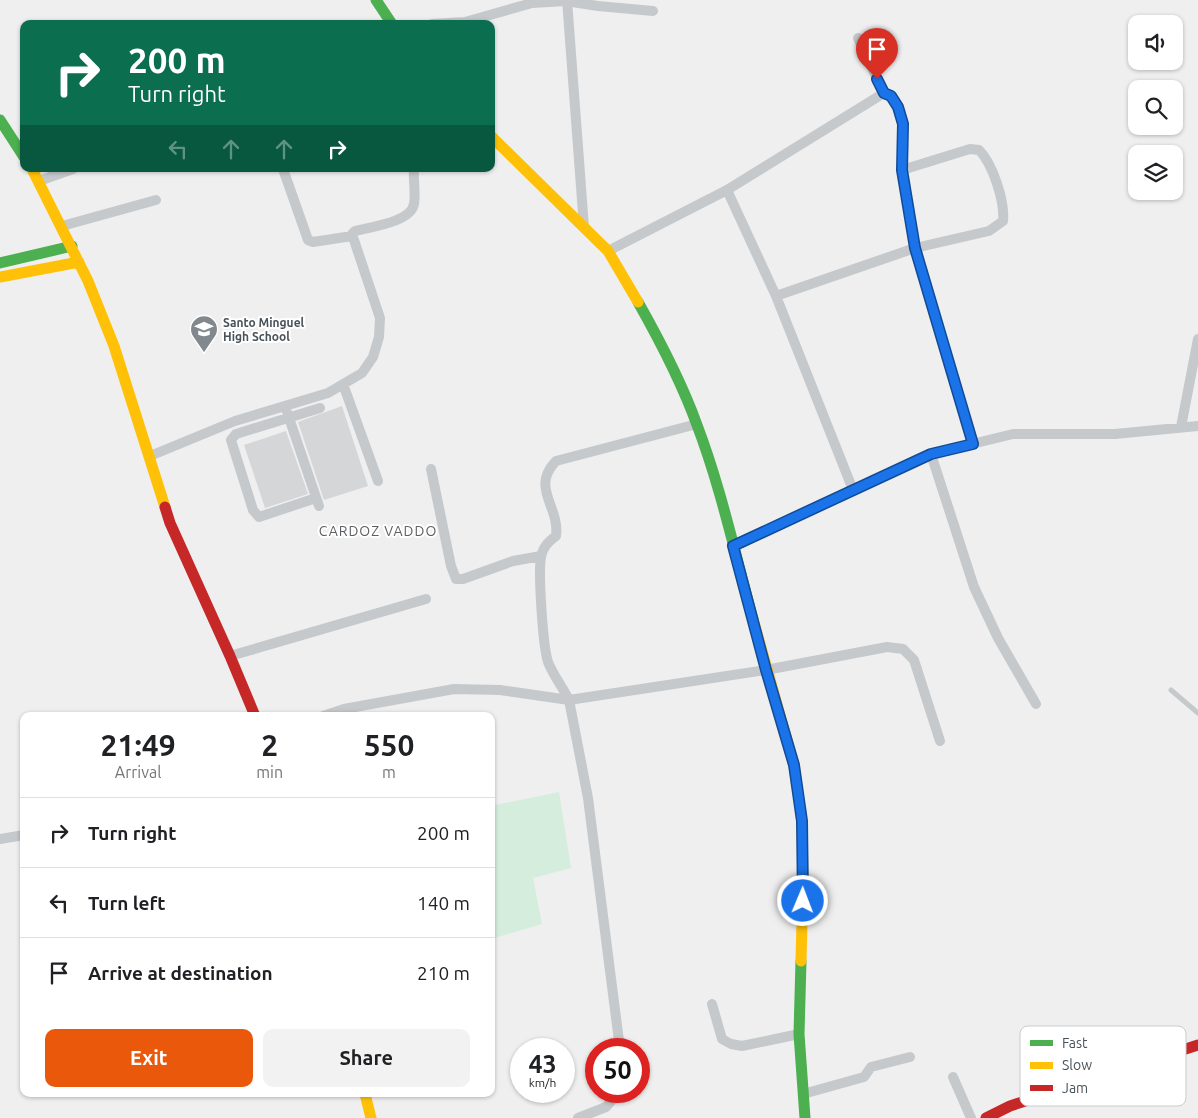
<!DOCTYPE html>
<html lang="en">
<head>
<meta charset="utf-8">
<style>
	body { margin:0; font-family:Ubuntu,sans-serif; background:#f2f2f2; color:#202124; height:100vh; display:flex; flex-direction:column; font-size:19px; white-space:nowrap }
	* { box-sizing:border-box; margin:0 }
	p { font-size:16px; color:#757577 }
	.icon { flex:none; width:28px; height:28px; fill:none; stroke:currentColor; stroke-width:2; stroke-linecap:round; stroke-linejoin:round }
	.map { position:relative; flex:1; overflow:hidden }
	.side { position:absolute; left:20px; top:712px; width:475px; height:385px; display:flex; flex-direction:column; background:#fff; border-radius:10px; box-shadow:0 1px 4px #0004 }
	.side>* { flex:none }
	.guide { position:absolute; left:20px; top:20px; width:475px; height:152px; border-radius:10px; box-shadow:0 1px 4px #0004; background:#0b6e4f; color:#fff; overflow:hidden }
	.controls { position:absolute; left:1128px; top:15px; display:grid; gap:10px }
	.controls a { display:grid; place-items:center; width:55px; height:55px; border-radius:10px; background:#fff; box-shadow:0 1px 4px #0004; font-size:25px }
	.speed { position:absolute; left:510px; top:1038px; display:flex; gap:10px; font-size:25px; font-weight:700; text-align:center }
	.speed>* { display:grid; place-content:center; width:65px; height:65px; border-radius:50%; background:#fff; box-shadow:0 1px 4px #0004; line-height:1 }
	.speed small { font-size:12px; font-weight:400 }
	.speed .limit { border:8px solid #d22; background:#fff; color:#111 }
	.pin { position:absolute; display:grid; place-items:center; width:42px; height:42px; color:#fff; margin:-51px -21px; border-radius:50% 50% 50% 0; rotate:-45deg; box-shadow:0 0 5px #0007 }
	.pin .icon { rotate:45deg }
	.me { position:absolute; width:55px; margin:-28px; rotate:1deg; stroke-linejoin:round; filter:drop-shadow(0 0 4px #0008) }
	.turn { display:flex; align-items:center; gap:18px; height:105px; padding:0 25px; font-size:22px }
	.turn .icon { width:65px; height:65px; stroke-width:2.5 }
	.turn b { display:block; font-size:35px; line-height:42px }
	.lanes { display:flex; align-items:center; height:48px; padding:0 25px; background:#0003; justify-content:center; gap:25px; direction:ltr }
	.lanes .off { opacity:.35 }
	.eta { display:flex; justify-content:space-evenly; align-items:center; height:85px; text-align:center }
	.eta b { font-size:30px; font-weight:600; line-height:35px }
	.primary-button { display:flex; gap:10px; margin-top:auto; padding:10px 25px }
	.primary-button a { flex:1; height:58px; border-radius:10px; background:#ea580c; color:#fff; font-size:20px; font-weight:600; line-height:58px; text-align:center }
	.primary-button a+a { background:#f2f2f2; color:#202124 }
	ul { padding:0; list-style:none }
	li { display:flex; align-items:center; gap:15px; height:70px; padding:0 25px; border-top:1px solid #e0e0e0 }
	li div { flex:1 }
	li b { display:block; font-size:19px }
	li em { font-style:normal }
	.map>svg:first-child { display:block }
</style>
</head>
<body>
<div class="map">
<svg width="1198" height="1118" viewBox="0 0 1198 1118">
	<rect width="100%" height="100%" fill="#efefef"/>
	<!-- green -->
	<path fill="#d4eddd" d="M559 792 571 868 533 878 542 924 491 939V806Z"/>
	<!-- building -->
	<path fill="#d5d6d7" d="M342 406 368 486 324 500 298 422Z
		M286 431 308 494 265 508 244 445Z"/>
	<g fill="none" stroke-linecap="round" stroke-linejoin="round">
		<!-- lane -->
		<path stroke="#c6c9cb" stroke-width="5" d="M1171 690 1198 713"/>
		<!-- street -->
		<path stroke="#c6c9cb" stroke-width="10" d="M567 0 584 227
			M432 24 465 22 532 3 566 1 598 6 653 11
			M884 93 891 96 898 107 903 124 902 170 915 248 973 444
			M283 169 308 240 313 242 352 236
			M39 181 73 169
			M727 190 776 296 853 490
			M62 226 156 200
			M608 251 727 190 884 93 858 38
			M776 296 915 248 989 231 1003 221C1005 202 993 164 979 150L970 149 902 170
			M343 384 378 481
			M287 412 319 506
			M1181 427 1198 339
			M931 454 974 587 998 638 1036 704
			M150 456 235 421 328 393 362 373 373 357 379 337 380 318 352 234 355 231C371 227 411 222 414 204 416 193 413 180 414 169
			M431 469 451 566 456 579H463L513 561 541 556
			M316 498 259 517 253 510 231 440 236 434 320 408
			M733 545 931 454 1013 434H1115L1198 426
			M230 656 426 599
			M569 700C563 688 552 673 548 662 543 647 538 573 541 557 543 547 548 542 556 536 560 506 530 488 556 461L697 424
			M323 716 344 709 454 689 500 690 569 700
			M0 839 24 835
			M712 1004 722 1039 731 1044 742 1046 799 1034
			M620 1049 588 798 569 700 766 670 887 647 903 649 914 660 940 741
			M953 1077 971 1118
			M803 1094 864 1077 871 1067 910 1057
			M578 1118 606 1107 620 1091"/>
		<!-- fast -->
		<path stroke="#4caf50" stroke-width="11" d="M376 0 392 24
			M0 120 24 157
			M0 263 72 246
			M638 302C660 341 682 383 697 425 721 488 735 554 753 619
			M801 961 799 1034 805 1118"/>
		<!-- slow -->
		<path stroke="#ffc107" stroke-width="11" d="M491 136 608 251 638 302
			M32 169 88 281 114 346 165 507
			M0 277 79 262
			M753 619 794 765 802 821 803 882 801 961
			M365 1094 371 1118"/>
		<!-- jam -->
		<path stroke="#c62828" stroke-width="11" d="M165 507 170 523 230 656 255 716
			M986 1118 1010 1106 1198 1045"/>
	</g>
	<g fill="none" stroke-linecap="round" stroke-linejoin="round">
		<!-- route casing -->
		<g stroke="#114b97" stroke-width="12">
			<path id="route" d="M803 901 802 821 794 765 766 670 733 546 931 454 973 444 915 248 902 170 903 124 898 107 891 96 884 93 877 79"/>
		</g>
		<!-- route -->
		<use href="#route" stroke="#1a73e8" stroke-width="9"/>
	</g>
	<!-- icons -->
	<defs>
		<g id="school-pin" transform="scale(1.4375)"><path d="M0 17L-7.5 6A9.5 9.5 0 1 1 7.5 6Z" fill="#82898e" stroke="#fff"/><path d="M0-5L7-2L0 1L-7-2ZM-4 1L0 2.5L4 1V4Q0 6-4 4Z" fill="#fff"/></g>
	</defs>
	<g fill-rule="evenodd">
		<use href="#school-pin" x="204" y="329"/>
	</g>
	<g text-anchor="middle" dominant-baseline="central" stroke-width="4" stroke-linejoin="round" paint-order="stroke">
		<!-- poi labels -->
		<g font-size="12" font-weight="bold" fill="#47525a" stroke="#fff" text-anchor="start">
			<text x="223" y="322">Santo Minguel<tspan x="223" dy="14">High School</tspan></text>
		</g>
		<!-- neighbourhood labels -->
		<g font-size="14" letter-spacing="1" fill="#5b5e62" stroke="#fff">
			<text x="378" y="531">CARDOZ VADDO</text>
		</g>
	</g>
	<!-- legend -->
	<rect x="1020" y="1026" width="166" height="80" rx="8" fill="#fff" stroke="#c8cbce" stroke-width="1"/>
	<rect x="1030" y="1040" width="23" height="6" fill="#4caf50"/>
	<rect x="1030" y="1062" width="23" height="7" fill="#ffc107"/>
	<rect x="1030" y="1085" width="23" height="6" fill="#c62828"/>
	<g font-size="14" fill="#47525a">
		<text x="1062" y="1048">Fast</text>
		<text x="1062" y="1070">Slow</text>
		<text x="1062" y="1093">Jam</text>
	</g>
</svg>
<div class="controls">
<a><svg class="icon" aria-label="sound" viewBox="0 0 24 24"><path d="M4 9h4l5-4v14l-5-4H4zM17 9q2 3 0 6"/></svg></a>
<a><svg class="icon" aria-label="search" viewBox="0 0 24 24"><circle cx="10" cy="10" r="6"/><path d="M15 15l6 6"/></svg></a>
<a><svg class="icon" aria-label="layers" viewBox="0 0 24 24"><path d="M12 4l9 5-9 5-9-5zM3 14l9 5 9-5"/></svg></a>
</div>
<div class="speed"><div>43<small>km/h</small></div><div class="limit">50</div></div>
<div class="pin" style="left:877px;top:79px;background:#d93025"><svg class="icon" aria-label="arrive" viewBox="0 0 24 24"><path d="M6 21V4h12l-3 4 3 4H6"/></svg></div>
<svg class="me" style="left:803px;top:901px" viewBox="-20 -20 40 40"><circle r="17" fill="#1a73e8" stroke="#fff" stroke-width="3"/><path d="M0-11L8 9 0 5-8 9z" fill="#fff"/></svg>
<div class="guide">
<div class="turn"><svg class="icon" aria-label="right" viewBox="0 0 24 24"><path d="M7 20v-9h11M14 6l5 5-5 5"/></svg><div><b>200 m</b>Turn right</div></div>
<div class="lanes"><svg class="icon off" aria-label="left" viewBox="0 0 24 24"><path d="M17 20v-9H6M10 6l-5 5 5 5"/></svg><svg class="icon off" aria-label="ahead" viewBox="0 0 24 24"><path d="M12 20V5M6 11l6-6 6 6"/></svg><svg class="icon off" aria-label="ahead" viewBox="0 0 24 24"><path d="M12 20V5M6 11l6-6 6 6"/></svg><svg class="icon" aria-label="right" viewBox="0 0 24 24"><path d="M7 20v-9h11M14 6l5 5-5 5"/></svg></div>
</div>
<section class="side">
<div class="eta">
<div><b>21:49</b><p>Arrival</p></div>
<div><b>2</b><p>min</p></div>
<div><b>550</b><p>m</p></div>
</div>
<ul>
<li><svg class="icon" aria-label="right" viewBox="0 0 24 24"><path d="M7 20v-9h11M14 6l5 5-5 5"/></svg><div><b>Turn right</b></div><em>200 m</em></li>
<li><svg class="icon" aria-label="left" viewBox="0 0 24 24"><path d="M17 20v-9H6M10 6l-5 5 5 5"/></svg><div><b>Turn left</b></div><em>140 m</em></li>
<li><svg class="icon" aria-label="arrive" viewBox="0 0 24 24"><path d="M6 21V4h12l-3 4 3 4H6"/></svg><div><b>Arrive at destination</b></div><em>210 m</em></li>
</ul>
<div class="primary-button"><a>Exit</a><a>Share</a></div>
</section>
</div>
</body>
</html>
